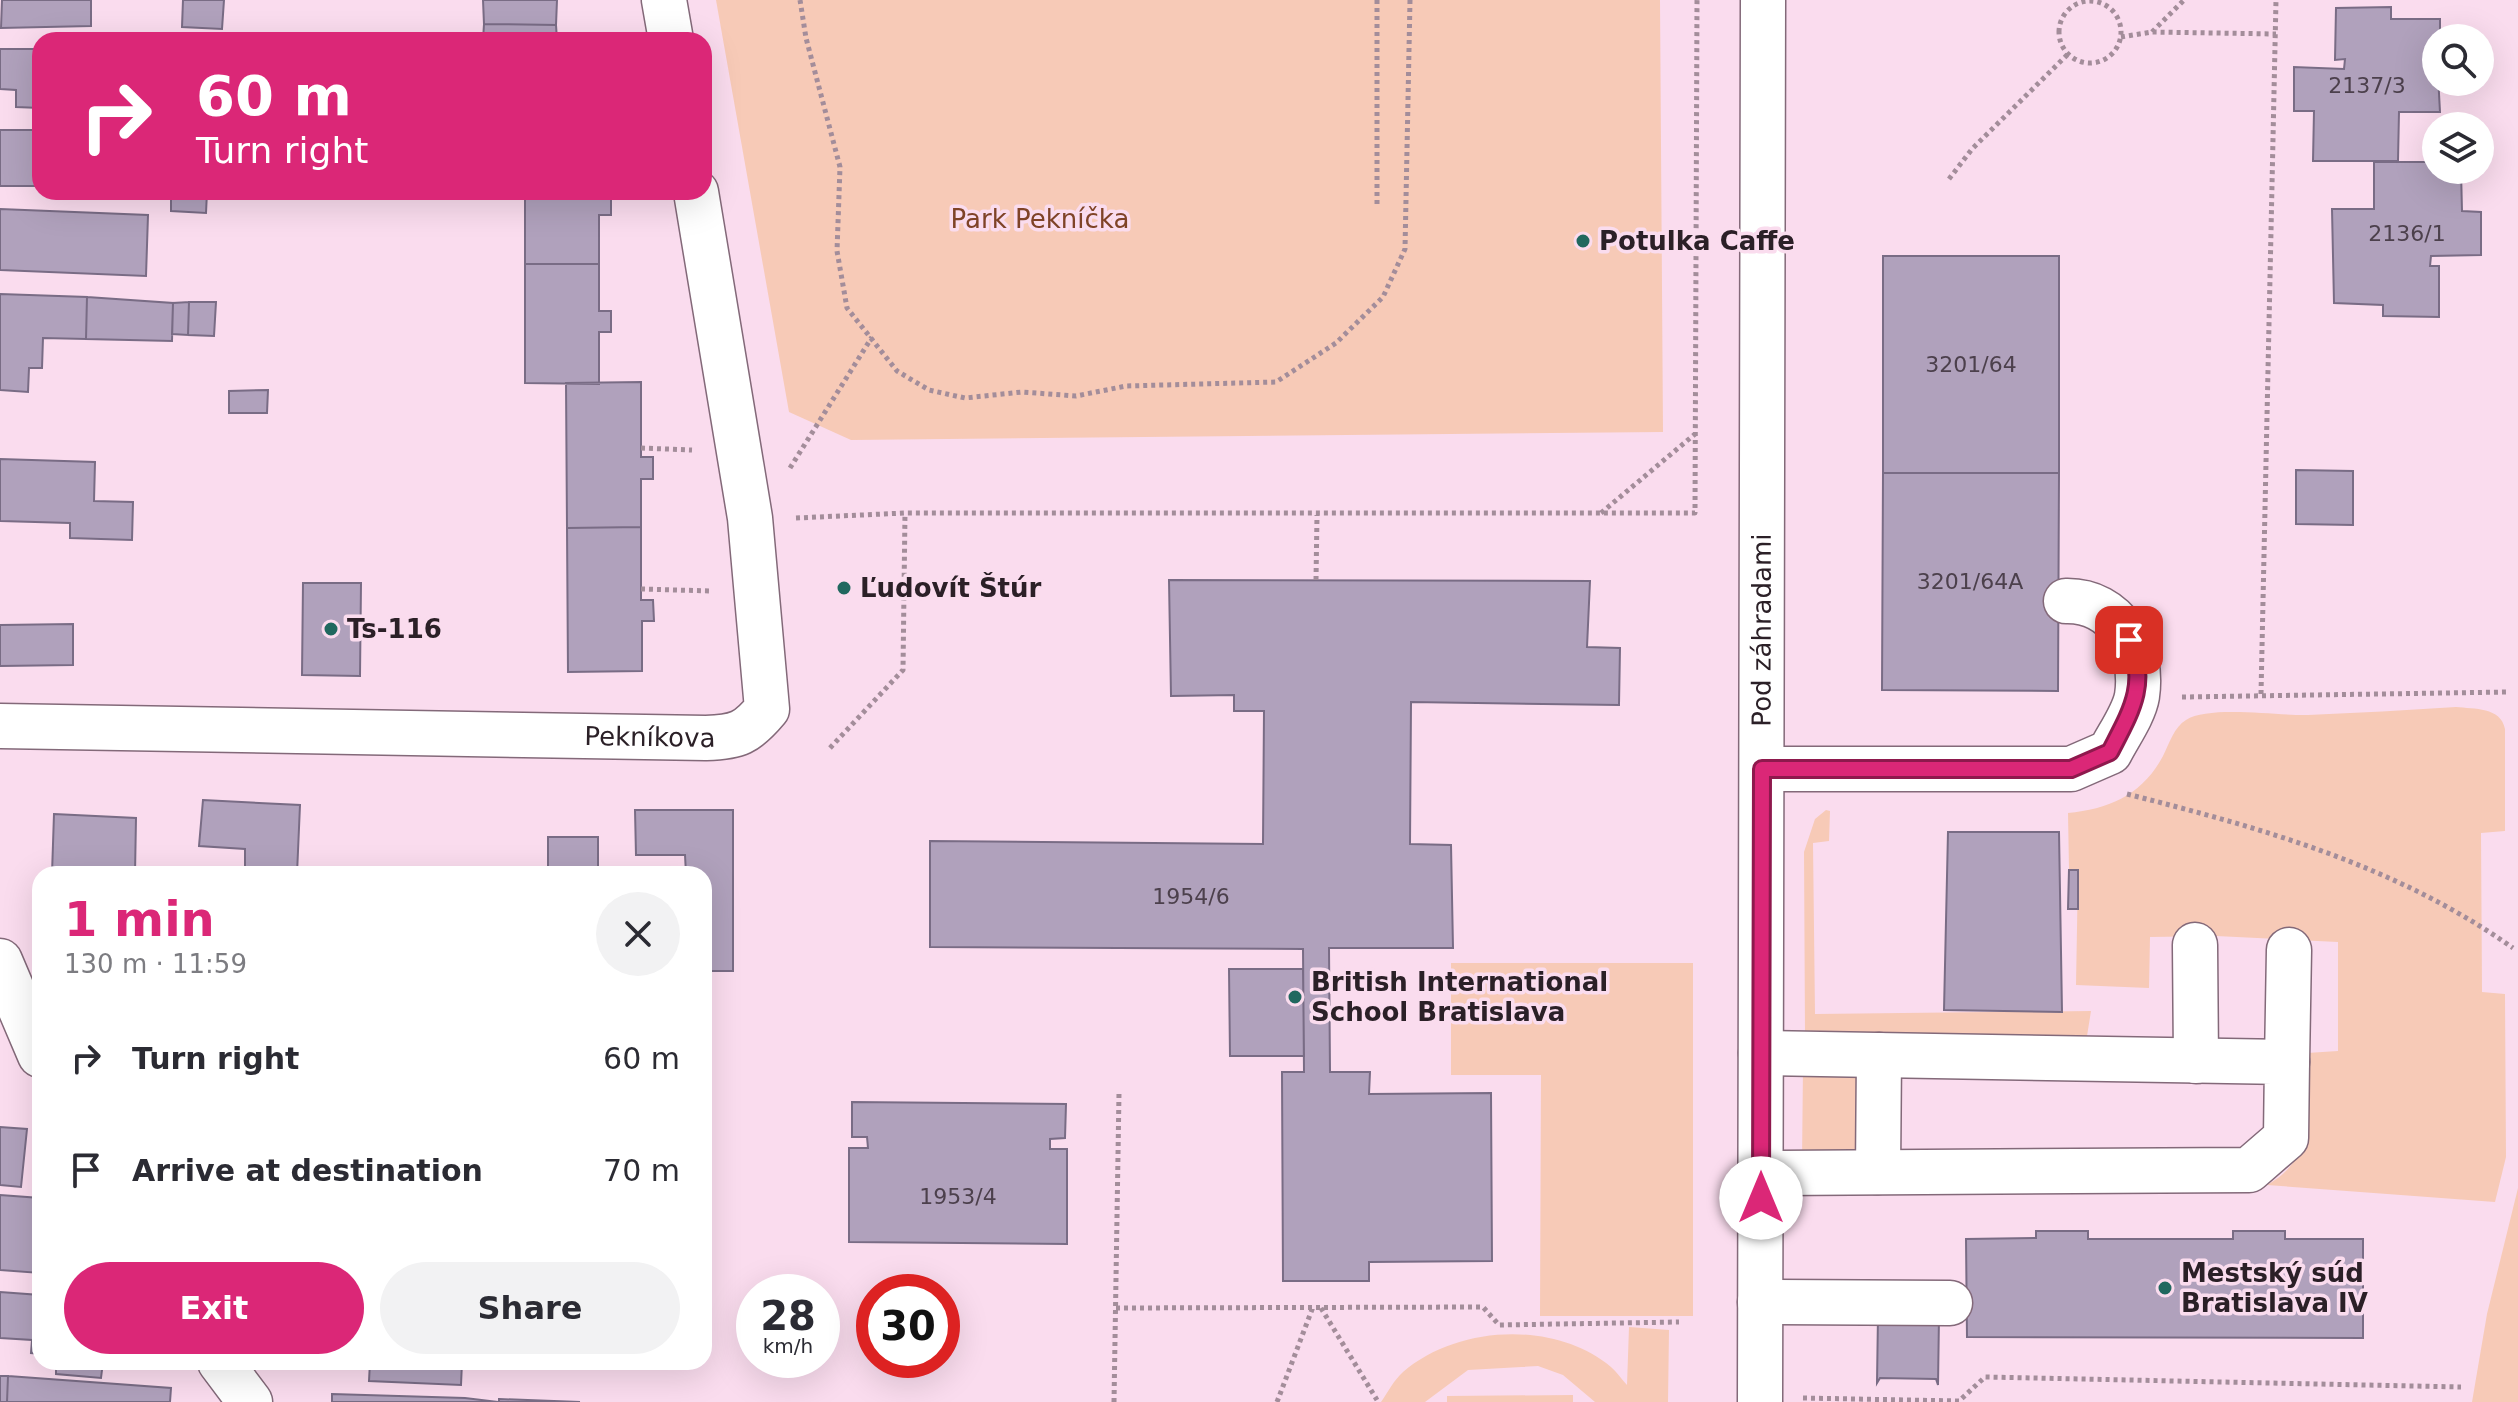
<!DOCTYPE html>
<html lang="en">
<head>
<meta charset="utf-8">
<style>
	body { margin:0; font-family:"DejaVu Sans",sans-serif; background:#f2f2f3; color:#2b2b33; height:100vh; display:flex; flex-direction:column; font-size:30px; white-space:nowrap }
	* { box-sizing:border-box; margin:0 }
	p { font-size:26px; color:#7c7c81 }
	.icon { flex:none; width:44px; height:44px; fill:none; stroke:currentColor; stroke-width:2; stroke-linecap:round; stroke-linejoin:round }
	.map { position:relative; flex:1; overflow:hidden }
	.side { position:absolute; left:32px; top:866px; width:680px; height:504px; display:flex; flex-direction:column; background:#fff; border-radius:24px; box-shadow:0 8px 32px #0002 }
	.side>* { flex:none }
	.top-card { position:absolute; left:32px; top:32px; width:680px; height:168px; border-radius:24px; box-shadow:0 8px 32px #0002; background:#db2777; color:#fff; overflow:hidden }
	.controls { position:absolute; left:2422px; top:24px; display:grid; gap:16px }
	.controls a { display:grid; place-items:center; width:72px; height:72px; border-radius:50%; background:#fff; box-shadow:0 8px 32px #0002; font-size:40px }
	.speed { position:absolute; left:736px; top:1274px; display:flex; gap:16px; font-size:40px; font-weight:700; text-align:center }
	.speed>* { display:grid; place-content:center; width:104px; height:104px; border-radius:50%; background:#fff; box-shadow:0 8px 32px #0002; line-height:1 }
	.speed small { font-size:20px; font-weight:400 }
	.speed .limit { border:12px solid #d22; background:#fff; color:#111 }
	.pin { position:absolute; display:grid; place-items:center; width:68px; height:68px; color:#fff; margin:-34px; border-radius:16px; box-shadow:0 4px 12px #0006 }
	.me { position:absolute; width:88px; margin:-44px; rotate:0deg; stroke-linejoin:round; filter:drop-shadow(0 0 6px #0008) }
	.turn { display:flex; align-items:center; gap:28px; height:168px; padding:0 32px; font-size:36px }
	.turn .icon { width:104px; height:104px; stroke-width:2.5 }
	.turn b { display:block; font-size:56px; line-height:68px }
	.round { display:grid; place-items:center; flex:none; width:84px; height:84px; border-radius:42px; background:#f2f2f3 }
	.overview { display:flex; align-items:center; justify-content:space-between; height:136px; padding:0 32px }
	h1 { font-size:48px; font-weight:700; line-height:60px; color:#db2777 }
	.cta { display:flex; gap:16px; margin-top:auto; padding:16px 32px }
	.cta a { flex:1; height:92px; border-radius:48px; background:#db2777; color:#fff; font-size:32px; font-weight:700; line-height:92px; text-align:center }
	.cta a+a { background:#f2f2f3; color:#2b2b33 }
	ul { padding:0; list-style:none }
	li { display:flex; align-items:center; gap:24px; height:112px; padding:0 32px }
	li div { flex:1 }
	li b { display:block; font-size:30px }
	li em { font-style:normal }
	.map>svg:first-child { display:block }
</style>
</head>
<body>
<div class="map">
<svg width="2518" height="1402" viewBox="0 0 2518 1402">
	<rect width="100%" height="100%" fill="#fadcee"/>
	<!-- green -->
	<path fill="#f7cab7" d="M716 0H1660L1663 432 851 440 789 412Z
		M2456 707C2474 709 2501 707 2505 729V831L2481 833 2482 992 2505 994 2506 1157 2495 1202 2267 1185C2320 1155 2308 1105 2307 1053L2338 1051V942L2216 936 2150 937 2149 988 2076 985 2078 871 2069 870 2068 813C2110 809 2143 794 2163 756 2169 744 2174 727 2186 720 2209 705 2279 716 2308 715 2357 713 2407 710 2456 707Z
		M1826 810 1830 811 1829 841 1813 843 1815 1014 2091 1011 2087 1036 2077 1042 1805 1032 1804 852 1815 819Z
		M1451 963H1693V1316H1540L1541 1075H1451Z
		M1803 1067 1857 1068 1860 1150 1802 1162Z
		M2518 1188V1402H2472L2487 1314Z
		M1629 1327 1669 1330 1668 1402H1595L1563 1375 1538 1366 1468 1370 1425 1402H1381C1388 1392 1394 1380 1403 1372 1457 1325 1555 1320 1611 1367 1617 1372 1622 1380 1627 1385Z
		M1573 1395V1402H1447V1396Z"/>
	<!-- building -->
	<path fill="#b0a1bc" stroke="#796c85" stroke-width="2" d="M2 0H91V26L1 28Z
		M183 0H224L222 29 182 27Z
		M483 0H557L556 25 484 24Z
		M2391 7V19H2440V38H2436L2440 112H2399L2398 161H2313L2314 111H2294V67L2344 69 2345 59 2335 60 2336 8Z
		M484 24 556 25 557 40H483Z
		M0 49H40V108L16 107V90L0 89Z
		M0 130H40V186H0Z
		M2374 162H2436V170H2461L2462 211 2481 212V255L2431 256 2430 266H2439V317L2383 316V305L2334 303 2332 209H2374Z
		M171 192H207L206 213 171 211Z
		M525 192 611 194V215H599V264H525Z
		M0 209 148 215 146 276 0 270Z
		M1883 256H2059V473H1883Z
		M525 264H599V311H611V332H599V384L525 383Z
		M0 294 87 297 86 339 43 338 42 368H29L28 392 0 390Z
		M87 297 173 303 172 341 86 339Z
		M189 302H216L214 336 188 335Z
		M189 302 188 335 172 334 173 303Z
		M641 382V457H653V479H641V527L567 528 566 383Z
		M268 390 267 413H229V391Z
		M0 459 95 462 94 501 133 502 132 540 70 538V523L0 521Z
		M2296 470 2353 471V525L2296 524Z
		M1883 473H2059L2058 691 1882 690Z
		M641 527V600H653L654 621H642V671L568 672 567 528Z
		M1169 580 1590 581 1587 647 1620 648 1619 705 1411 702 1410 844 1451 845 1453 948H1329L1330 1072H1370L1369 1094 1491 1093 1492 1261 1369 1262V1281H1283L1282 1072H1304L1303 949 930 947V841L1263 844 1264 711H1234V695L1171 696Z
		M303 583H361L360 676 302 675Z
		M73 624V665L0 666V625Z
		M203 800 300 805 297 874H245V849L199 846Z
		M635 810H733V971H704V874H686L685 855H636Z
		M54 814 136 818 135 874H52Z
		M1948 832H2059L2062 1012 1944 1010Z
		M548 837H598V874H548Z
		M2069 870H2078V909H2068Z
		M1229 969H1303L1304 1056H1230Z
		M852 1102 1066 1104 1065 1138 1050 1139V1149H1067V1244L849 1242V1148H868L867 1137H852Z
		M0 1127 27 1129 21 1187 0 1185Z
		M0 1195 40 1198V1273L0 1270Z
		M2036 1231H2088V1239H2233V1231H2285V1239H2363V1338L1967 1337 1966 1239 2036 1238Z
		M0 1292 40 1295V1354L31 1353 32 1340 0 1338Z
		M1878 1315 1939 1316 1938 1385 1936 1379 1880 1378 1877 1383Z
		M56 1362H103L101 1378 56 1374Z
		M370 1362H462L461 1385 369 1381Z
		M0 1376H8L7 1402H0Z
		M8 1376 171 1388 170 1402H7Z
		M332 1394 465 1398 498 1402H332Z
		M499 1399 580 1402H499Z"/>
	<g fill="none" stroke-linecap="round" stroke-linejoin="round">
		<!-- minor casing -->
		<g stroke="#836979" stroke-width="47">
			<g id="minor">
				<path d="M664 0 671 40"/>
				<path id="s1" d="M0 726 706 738C738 737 747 733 767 709L750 518 696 192"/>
				<path d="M1762 769H2071L2110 752C2118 736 2134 714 2137 696 2144 649 2117 600 2066 601"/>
				<path d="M2195 945 2196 1061"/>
				<path d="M0 961 40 1055"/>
				<path d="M2287 1062 2289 950"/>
				<path d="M1878 1172 1879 1055"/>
				<path d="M1761 1173 2249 1170 2286 1138 2287 1062 1761 1053"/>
				<path d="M1760 1302 1950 1303"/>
				<path d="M220 1362 250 1402"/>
				<path id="s2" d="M1760 1402 1763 0"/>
			</g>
		</g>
		<!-- path -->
		<path stroke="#a38d9a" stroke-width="5" stroke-dasharray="4 4" stroke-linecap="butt" d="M800 0 806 38 840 167 837 251 847 308 897 371 929 390 965 398 1022 392 1076 396 1126 386 1276 382 1336 343 1383 297 1405 249 1410 0
			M1377 0V204
			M2059 32a31 31 0 1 1 62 0a31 31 0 1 1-62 0Z
			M2152 32 2184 0
			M2121 37 2152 32 2276 34
			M1949 179 1972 149 2068 54
			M641 448 692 450
			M790 468 872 337
			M1601 513 1695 434
			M796 518 905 513H1695L1697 0
			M1316 580 1317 515
			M641 589 711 591
			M2261 694 2276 0
			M2182 697 2509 692
			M830 748 903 670 905 513
			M2127 794C2265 829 2395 865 2513 948
			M1116 1308 1483 1307 1499 1325 1679 1322
			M1321 1308 1377 1400
			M1803 1398 1959 1401 1985 1377 2461 1387
			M1114 1402 1119 1093
			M1277 1402 1313 1307"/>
		<!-- minor -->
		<use href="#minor" stroke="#fff" stroke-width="44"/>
	</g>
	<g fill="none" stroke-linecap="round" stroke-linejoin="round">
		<!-- route casing -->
		<g stroke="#8e194d" stroke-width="20">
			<path id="route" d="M1761 1198 1762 769H2071L2110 752C2130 713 2149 684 2129 640"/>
		</g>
		<!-- route -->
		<use href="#route" stroke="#db2777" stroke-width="14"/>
	</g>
	<!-- markers -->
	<g fill="#20685f" stroke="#fadcee" stroke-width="3">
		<circle cx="1583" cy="241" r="8"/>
		<circle cx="844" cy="588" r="8"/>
		<circle cx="331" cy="629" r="8"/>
		<circle cx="1295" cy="997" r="8"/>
		<circle cx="2165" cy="1288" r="8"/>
	</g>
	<g text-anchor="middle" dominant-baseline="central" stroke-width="7" stroke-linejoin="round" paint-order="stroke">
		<!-- number labels -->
		<g font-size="22" fill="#4c404c">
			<text x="2367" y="85">2137/3</text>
			<text x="2407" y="233">2136/1</text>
			<text x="1971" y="364">3201/64</text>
			<text x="1970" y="581">3201/64A</text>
			<text x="1191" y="896">1954/6</text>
			<text x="958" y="1196">1953/4</text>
		</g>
		<!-- park labels -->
		<g font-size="26" fill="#7f4327" stroke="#fadcee">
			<text x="1040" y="219">Park Pekníčka</text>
		</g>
		<!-- poi labels -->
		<g font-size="26" font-weight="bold" fill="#2b2027" stroke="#fadcee" text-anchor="start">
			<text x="1599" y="241">Potulka Caffe</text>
			<text x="860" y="588">Ľudovít Štúr</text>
			<text x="347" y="629">Ts-116</text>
			<text x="1311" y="982">British International<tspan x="1311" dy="30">School Bratislava</tspan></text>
			<text x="2181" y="1273">Mestský súd<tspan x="2181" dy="30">Bratislava IV</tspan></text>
		</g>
		<!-- street labels -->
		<g font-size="26" fill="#2b2027" stroke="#fadcee">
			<text stroke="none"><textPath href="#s2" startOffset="772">Pod záhradami</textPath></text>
			<text stroke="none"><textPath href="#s1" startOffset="650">Pekníkova</textPath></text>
		</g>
	</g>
</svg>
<div class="controls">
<a><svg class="icon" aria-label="search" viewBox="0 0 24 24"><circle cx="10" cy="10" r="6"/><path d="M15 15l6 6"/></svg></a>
<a><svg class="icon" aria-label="layers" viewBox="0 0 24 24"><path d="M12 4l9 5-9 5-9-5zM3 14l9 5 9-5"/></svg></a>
</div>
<div class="speed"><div>28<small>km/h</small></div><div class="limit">30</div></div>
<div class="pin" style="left:2129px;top:640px;background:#d93025"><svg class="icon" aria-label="arrive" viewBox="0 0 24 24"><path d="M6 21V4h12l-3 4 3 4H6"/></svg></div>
<svg class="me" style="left:1761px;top:1198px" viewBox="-20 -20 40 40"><circle r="19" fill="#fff"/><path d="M0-13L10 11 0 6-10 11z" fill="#db2777"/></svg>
<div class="top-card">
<div class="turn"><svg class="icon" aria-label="right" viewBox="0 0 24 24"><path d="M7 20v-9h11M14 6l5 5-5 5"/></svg><div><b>60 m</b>Turn right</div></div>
</div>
<section class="side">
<div class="overview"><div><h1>1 min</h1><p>130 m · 11:59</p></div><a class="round"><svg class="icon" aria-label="close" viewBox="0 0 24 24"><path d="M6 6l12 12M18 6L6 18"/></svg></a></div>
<ul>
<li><svg class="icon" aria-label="right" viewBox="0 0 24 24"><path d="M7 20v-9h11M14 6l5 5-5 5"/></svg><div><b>Turn right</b></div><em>60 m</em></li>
<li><svg class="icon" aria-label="arrive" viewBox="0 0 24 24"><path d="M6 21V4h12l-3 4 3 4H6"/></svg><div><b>Arrive at destination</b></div><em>70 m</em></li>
</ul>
<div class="cta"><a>Exit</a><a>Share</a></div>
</section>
</div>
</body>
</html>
